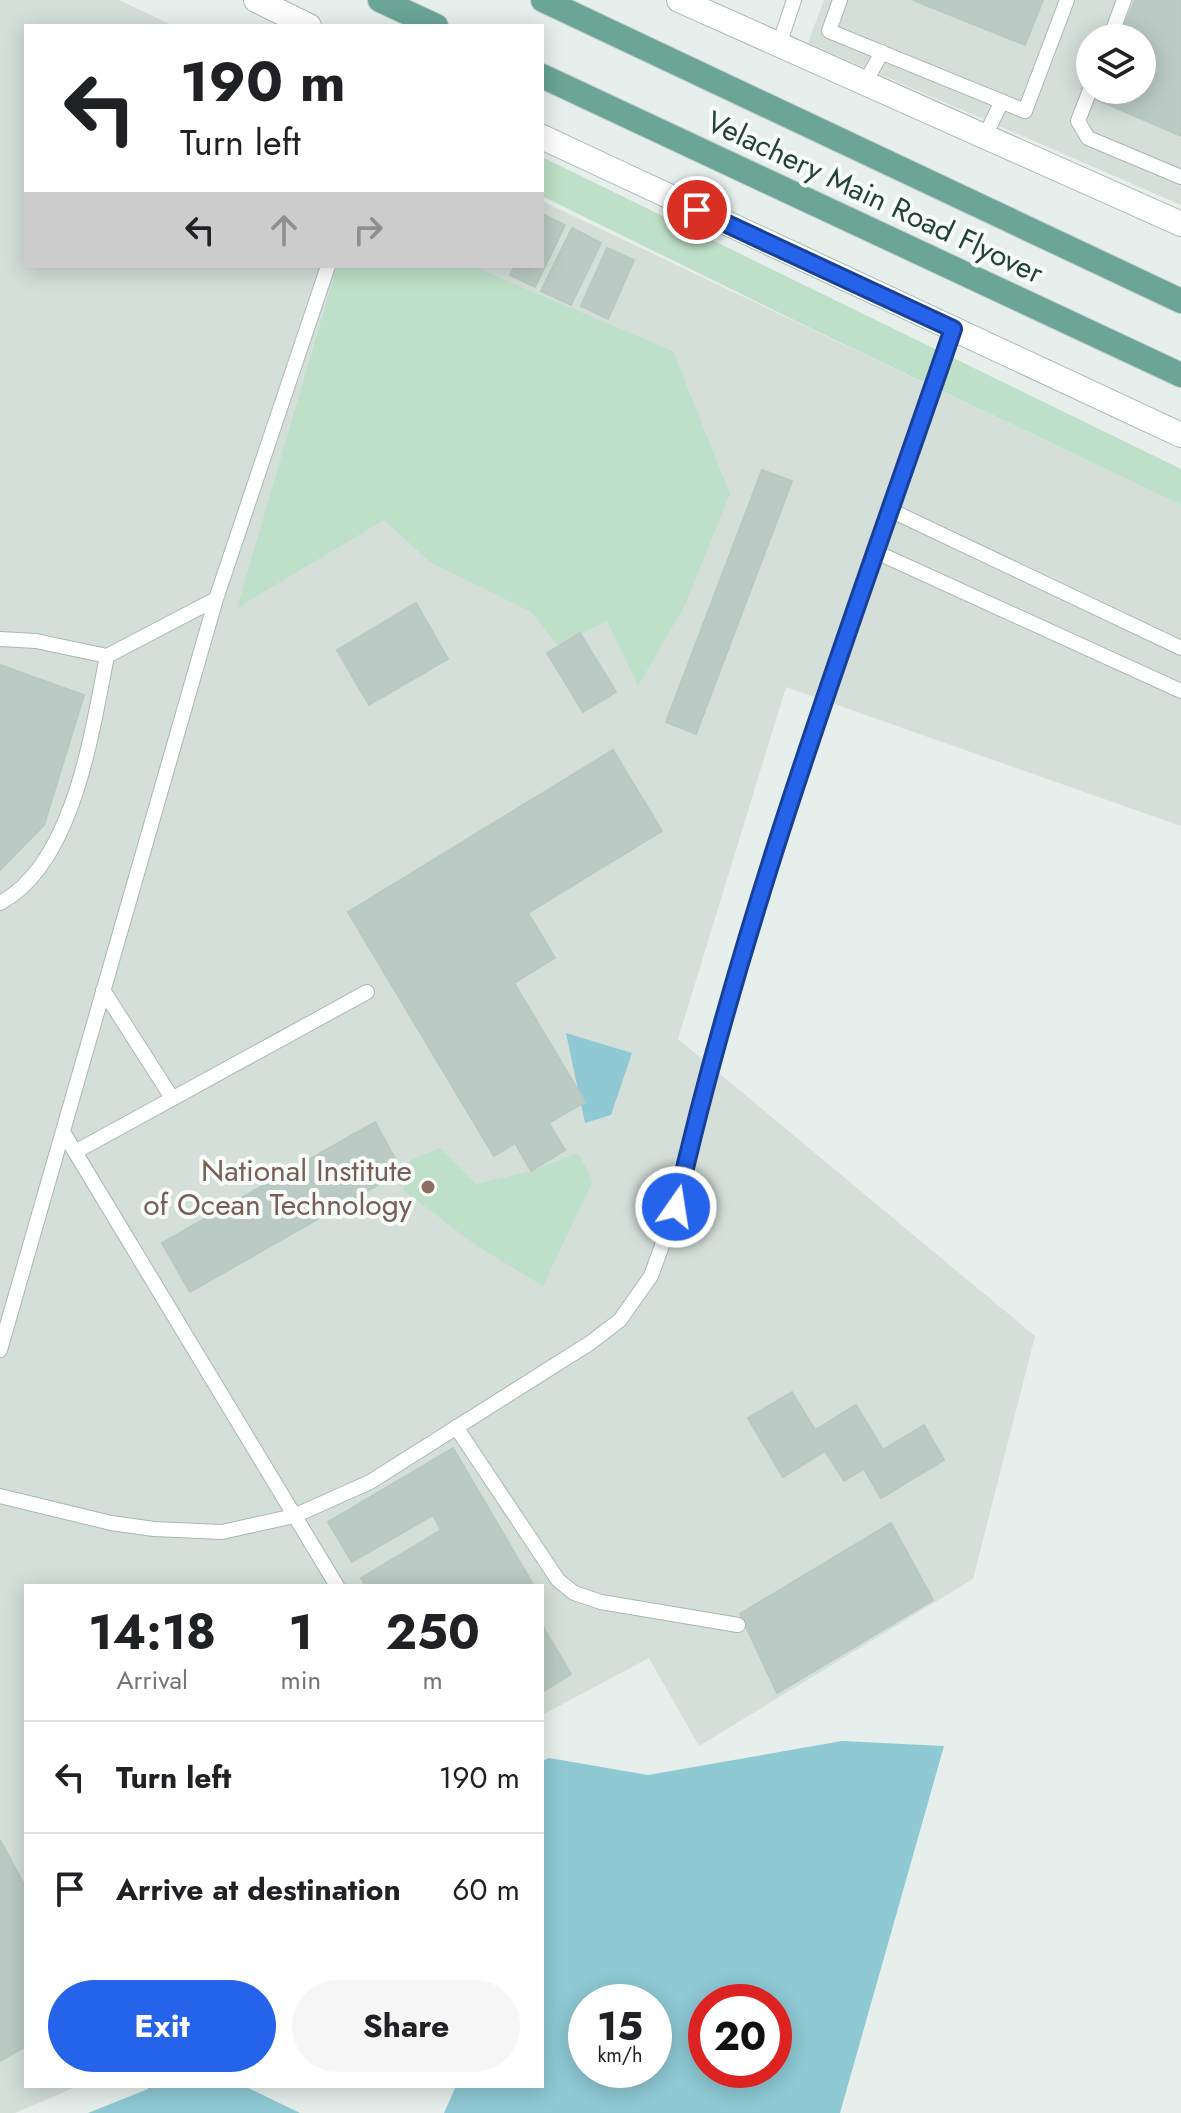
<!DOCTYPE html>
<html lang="en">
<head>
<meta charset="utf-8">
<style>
	body { margin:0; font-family:Jost,sans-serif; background:#f6f6f6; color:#202124; height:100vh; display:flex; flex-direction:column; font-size:30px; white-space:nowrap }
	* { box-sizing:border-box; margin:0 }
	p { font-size:26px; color:#757577 }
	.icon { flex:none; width:44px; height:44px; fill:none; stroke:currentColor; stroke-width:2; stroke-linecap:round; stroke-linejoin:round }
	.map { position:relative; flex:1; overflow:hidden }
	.details { position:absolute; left:24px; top:1584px; width:520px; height:504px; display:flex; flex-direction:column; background:#fff; border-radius:0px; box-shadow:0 4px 20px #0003 }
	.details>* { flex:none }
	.top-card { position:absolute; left:24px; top:24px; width:520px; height:244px; border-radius:0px; box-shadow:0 4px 20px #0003; background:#fff; color:#202124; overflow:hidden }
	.controls { position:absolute; left:1076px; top:24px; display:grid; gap:16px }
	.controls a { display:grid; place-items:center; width:80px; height:80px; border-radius:50%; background:#fff; box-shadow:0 4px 20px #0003; font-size:40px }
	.speed { position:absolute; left:568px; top:1984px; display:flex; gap:16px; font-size:40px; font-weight:700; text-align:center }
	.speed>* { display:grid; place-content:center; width:104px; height:104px; border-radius:50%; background:#fff; box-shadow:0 4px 20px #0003; line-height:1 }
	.speed small { font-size:20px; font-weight:400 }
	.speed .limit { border:12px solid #d22; background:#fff; color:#111 }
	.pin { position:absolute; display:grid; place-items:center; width:68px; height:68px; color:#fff; margin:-34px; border:4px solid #fff; border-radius:50%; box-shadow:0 2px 8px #0007 }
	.me { position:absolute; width:88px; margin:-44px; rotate:13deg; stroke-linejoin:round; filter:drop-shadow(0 0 6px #0008) }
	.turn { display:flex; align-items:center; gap:28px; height:168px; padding:0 24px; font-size:36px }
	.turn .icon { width:104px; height:104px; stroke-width:2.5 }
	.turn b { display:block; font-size:56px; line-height:68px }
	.lanes { display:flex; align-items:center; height:76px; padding:0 24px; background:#0003; justify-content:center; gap:40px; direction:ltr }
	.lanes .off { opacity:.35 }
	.eta { display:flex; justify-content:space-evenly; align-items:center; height:136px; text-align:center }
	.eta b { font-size:48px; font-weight:700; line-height:56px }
	.primary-button { display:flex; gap:16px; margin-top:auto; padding:16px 24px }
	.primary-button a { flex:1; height:92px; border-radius:48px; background:#2563eb; color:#fff; font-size:32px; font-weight:700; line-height:92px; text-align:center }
	.primary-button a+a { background:#f6f6f6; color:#202124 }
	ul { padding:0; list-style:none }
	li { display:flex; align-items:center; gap:24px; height:112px; padding:0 24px; border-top:2px solid #e0e0e0 }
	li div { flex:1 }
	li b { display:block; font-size:30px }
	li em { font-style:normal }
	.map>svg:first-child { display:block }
</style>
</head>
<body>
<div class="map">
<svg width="1181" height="2113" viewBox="0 0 1181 2113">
	<rect width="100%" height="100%" fill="#e6efeb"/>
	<!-- built -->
	<path fill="#d4dfda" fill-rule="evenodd" d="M0 0H119L174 26H26V266H542V201L1181 505V826L786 687 678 1039 1035 1336 973 1579 699 1746 649 1658 542 1715V1586H26V2086H78L15 2113H0Z
		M824 0H1181V205L808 43ZM1090 38H1142V90H1090Z"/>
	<!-- green -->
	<path fill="#bfe0c8" d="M542 157 1181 469V505L810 328 542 196Z
		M337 266H472L673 351 730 494 685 605 638 686 607 621 558 646 531 612 430 562 384 520 237 608Z
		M440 1148 476 1184 531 1171 578 1153 593 1181 543 1286 477 1246 403 1190 411 1160Z"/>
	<!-- water -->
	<path fill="#8ec9d4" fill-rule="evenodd" d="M566 1033 632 1053 611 1115 585 1123Z
		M842 1741 944 1746 840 2113H444L456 2086H542V1761L549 1758 648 1775ZM586 2002H654V2070H586ZM706 2002H774V2070H706Z
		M148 2086H244L300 2113H88L148 2089Z"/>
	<!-- building -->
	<path fill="#bbcac4" stroke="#b8c9c2" stroke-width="2" d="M913 0H1043L1025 45Z
		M1135 0H1181V136L1093 98 1097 90H1142V38H1119Z
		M542 214 565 225 535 287 510 275 515 266H542Z
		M572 228 601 243 571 305 541 291Z
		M607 248 634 260 608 319 581 306Z
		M762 470 792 481 696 734 666 722Z
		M416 603 448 659 369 705 337 650Z
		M580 633 616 692 583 712 547 653Z
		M0 665 84 695 44 825 0 870Z
		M613 750 662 831 528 913 555 958 514 983 585 1102 549 1123 565 1150 531 1171 515 1143 494 1156 348 912Z
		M375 1122 402 1171 190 1292 162 1243Z
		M792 1392 815 1430 856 1405 883 1450 924 1425 944 1460 881 1498 864 1469 844 1481 825 1451 783 1477 748 1418Z
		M453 1448 534 1586H366L361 1578 441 1530 433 1515 352 1562 328 1522Z
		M891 1523 933 1600 777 1693 740 1614Z
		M542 1625 571 1674 542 1692Z
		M0 1840 26 1888V2046L0 2061Z"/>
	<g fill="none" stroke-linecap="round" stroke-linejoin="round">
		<!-- service casing -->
		<g stroke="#a8b8b2" stroke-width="16">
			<path id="service" d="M840 0 829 31 1025 111 1067 0
				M1110 38 1124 0
				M779 45 794 0
				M865 83 882 52
				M1090 90 1078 121 1088 138 1181 177
				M985 136 1002 101
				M890 510 1181 648
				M876 552 1181 691
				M0 639 36 641 107 656 216 599
				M0 903C74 864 92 731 107 656
				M103 990 172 1098
				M63 1132 337 1586
				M75 1152 367 992
				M0 1350 216 599 328 266
				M456 1427 558 1580 574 1593 601 1602 738 1625
				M0 1496 111 1523 154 1529 222 1532 294 1516 370 1482 590 1343 620 1320 651 1276 676 1207 700 1100 797 782 953 329"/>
		</g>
		<!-- tertiary casing -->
		<g stroke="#a8b8b2" stroke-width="26">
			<path id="tertiary" d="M256 0 309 26
				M679 0 1181 224
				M542 137 1181 435"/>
		</g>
		<!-- primary casing -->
		<g stroke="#c2cac8" stroke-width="26">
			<path id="primary" d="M380 0 436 26
				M543 0 1181 301
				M542 76 1181 375"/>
		</g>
		<!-- service -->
		<use href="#service" stroke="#fff" stroke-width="14"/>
		<!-- tertiary -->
		<use href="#tertiary" stroke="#fff" stroke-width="24"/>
		<!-- primary -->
		<use href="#primary" stroke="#6aa596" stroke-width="24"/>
	</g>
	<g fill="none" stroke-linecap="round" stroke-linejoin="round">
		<!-- route casing -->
		<g stroke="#184099" stroke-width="20">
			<path id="route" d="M676 1207C743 909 854 618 953 329L697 210"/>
		</g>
		<!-- route -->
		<use href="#route" stroke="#2563eb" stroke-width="14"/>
	</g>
	<!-- markers -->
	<circle fill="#8d6e63" stroke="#f7fbf9" stroke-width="3" cx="428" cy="1187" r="8"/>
	<g text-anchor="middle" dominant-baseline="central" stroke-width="8" stroke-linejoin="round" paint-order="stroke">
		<!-- street labels -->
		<g font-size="30" fill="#24423a" stroke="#f7fbf9">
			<text transform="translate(875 197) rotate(25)">Velachery Main Road Flyover</text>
		</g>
		<!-- education labels -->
		<g font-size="30" fill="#785e54" stroke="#f7fbf9" text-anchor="end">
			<text x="412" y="1170">National Institute<tspan x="412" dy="34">of Ocean Technology</tspan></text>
		</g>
	</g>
</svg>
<div class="controls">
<a><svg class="icon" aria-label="layers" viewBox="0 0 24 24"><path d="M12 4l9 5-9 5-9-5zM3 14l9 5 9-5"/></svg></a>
</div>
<div class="speed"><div>15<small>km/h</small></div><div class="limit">20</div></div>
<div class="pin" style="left:697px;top:210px;background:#d93025"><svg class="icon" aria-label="arrive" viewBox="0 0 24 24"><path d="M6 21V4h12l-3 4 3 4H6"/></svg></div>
<svg class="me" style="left:676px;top:1207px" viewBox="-20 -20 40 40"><circle r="17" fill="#2563eb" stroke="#fff" stroke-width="3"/><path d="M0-11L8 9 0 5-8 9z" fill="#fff"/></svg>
<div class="top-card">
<div class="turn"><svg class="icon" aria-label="left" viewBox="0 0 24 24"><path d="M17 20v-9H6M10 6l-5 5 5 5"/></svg><div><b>190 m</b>Turn left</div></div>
<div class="lanes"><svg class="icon" aria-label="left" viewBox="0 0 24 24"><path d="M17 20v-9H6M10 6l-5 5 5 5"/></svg><svg class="icon off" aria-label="ahead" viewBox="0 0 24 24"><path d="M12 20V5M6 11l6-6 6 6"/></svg><svg class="icon off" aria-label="right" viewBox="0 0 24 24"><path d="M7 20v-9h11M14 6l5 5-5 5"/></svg></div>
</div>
<section class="details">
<div class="eta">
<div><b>14:18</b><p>Arrival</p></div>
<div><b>1</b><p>min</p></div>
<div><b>250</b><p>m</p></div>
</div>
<ul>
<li><svg class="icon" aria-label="left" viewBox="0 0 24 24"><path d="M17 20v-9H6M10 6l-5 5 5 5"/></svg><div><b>Turn left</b></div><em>190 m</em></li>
<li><svg class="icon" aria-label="arrive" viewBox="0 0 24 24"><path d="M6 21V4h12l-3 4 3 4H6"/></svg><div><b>Arrive at destination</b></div><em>60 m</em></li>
</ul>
<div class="primary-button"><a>Exit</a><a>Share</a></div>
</section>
</div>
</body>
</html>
